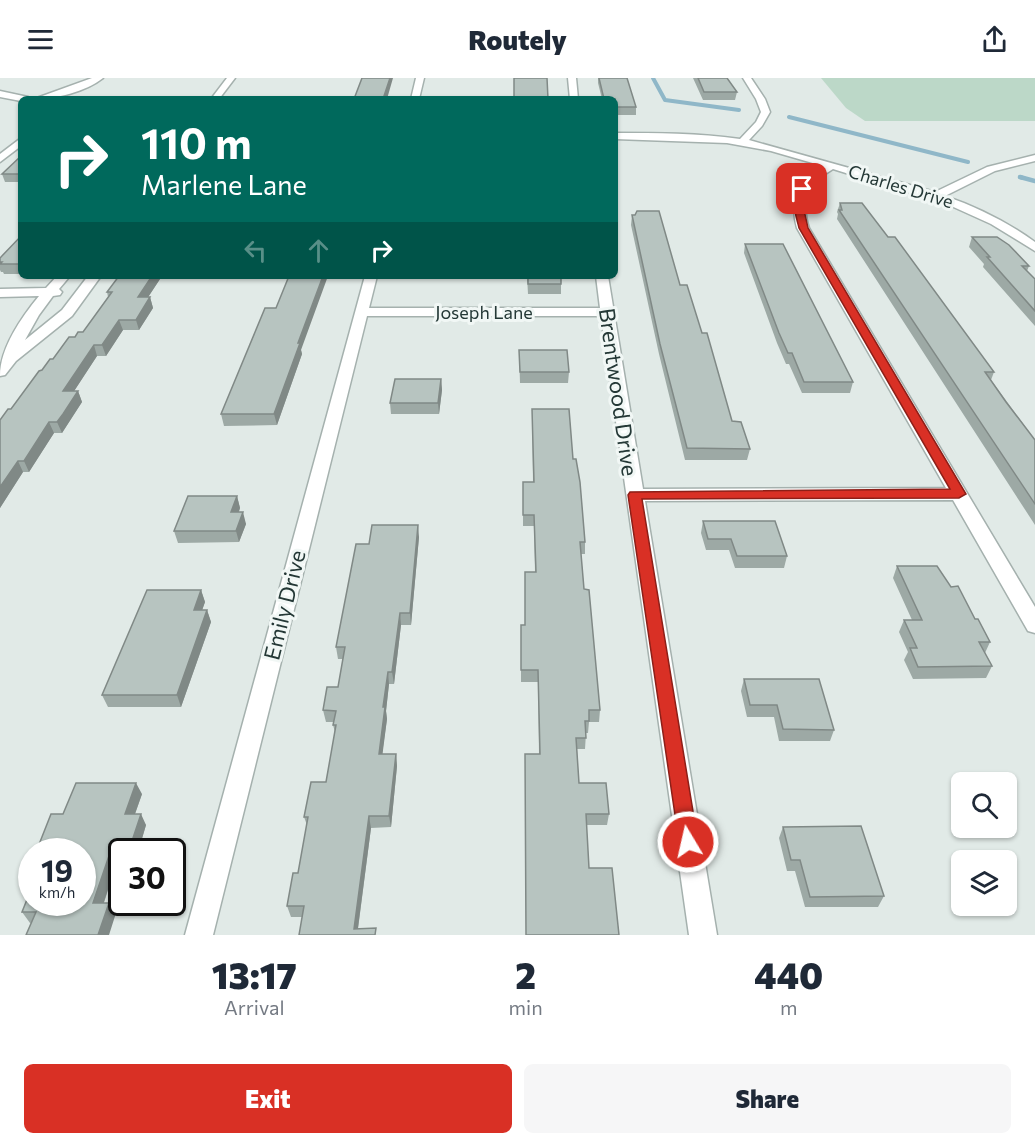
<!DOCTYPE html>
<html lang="en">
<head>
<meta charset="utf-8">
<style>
	body { margin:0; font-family:Commissioner,sans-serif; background:#f6f6f7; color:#1f2937; height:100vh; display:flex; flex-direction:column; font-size:22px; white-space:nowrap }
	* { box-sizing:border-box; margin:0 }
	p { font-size:20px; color:#747a83 }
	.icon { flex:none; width:33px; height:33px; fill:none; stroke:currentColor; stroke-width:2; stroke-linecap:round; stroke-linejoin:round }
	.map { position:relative; height:857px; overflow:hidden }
	.drawer { display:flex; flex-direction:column; background:#fff; flex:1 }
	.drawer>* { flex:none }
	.hud { position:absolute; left:18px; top:18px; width:600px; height:183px; border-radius:9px; box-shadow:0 2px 4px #0004; background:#00695c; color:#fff; overflow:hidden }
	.controls { position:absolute; left:951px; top:694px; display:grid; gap:12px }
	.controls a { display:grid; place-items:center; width:66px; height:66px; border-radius:9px; background:#fff; box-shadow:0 2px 4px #0004; font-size:30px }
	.speed { position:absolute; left:18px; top:760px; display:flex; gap:12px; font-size:30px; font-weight:700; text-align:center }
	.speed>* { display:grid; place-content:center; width:78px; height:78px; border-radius:50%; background:#fff; box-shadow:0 2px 4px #0004; line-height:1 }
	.speed small { font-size:15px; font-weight:400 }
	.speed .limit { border:3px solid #111; border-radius:9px; background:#fff; color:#111 }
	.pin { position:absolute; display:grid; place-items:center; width:51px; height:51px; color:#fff; margin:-26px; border-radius:12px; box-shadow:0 3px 9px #0006 }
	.me { position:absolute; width:66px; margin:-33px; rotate:351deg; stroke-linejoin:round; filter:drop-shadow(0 0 4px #0008) }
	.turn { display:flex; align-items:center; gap:21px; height:126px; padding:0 24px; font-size:27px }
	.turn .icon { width:78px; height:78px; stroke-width:2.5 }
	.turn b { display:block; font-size:42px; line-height:51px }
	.lanes { display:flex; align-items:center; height:57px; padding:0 24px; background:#0003; justify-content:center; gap:30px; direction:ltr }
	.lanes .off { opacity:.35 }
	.eta { display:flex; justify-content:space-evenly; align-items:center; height:102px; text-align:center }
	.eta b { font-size:36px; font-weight:800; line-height:42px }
	.primary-button { display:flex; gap:12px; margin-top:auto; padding:12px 24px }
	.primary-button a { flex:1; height:69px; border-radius:9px; background:#d93025; color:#fff; font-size:24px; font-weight:800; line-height:69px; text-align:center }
	.primary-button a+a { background:#f6f6f7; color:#1f2937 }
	header { display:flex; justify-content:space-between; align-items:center; height:78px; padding:0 24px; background:#fff; font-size:27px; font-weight:800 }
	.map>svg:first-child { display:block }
</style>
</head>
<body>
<header><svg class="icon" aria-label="menu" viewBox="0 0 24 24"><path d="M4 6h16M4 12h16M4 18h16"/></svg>Routely<svg class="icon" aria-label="share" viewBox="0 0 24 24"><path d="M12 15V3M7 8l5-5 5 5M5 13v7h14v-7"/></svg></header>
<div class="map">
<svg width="1035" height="857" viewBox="0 0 1035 857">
	<rect width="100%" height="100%" fill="#e1eae7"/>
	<!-- green -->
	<path fill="#bcd8c8" d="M821 0H1035V43H865L846 30Z"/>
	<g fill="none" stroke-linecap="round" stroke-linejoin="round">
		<!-- stream-far1 -->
		<path stroke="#8fb7c8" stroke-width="4" d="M653 0 665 22 739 32
			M789 39 968 84
			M1020 99 1023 100"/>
		<!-- stream -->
		<path stroke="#8fb7c8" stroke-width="4.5" d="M1020 99 1035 103"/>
		<!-- minor casing -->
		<g stroke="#a5b1ae" stroke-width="3">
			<path id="minor" d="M92 0H103C85 14 56 21 34 21Z
				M227 0H235L219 21H211Z
				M416 0H424L419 21H411Z
				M568 0H576L578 21H570Z
				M743 0H751L765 21 770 34 762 48 749 62 935 114 987 89 1035 77V83L995 93 945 118C977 129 1007 144 1035 164V173L991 146 949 127 833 91C809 105 800 123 809 150L1035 529V555L1028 553 953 422 645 423 717 857H689L601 238H367L213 857H185L365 198H377L369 230H600L596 198H608L643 411 946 410 797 150C789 123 799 102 823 88L771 73 727 65 615 61V55C657 55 698 55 740 61L756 44 761 34 756 21Z
				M0 13 28 19 29 21 21 23 0 19Z
				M21 60V68L0 84V76Z
				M57 198H70L59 211 62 214 60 217 53 218 39 237 25 262 62 232 88 198H101L72 238 16 283 5 297 0 298C0 270 21 240 39 218L0 219V211L46 210Z"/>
		</g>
		<!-- minor -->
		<use href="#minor" fill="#fff" fill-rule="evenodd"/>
	</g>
	<!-- wall -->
	<path fill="#9da9a5" d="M598 0H627L636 29V37H615V21H602L598 5Z
		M693 0H727L737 14 735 22H703Z
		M21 78V104H5L2 96Z
		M840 125 888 159 994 294 991 302 1035 362V447L837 141 838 136 837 134Z
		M632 137 680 207 702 255 732 343 750 371 747 382H685L659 276 631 147Z
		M21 158V196H4L3 194H1L0 192V180Z
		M972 159 1029 188 1027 193 1035 201V248L983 189 984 186 969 169Z
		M745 166 853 304 850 315H802L789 286H786L777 265 744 175Z
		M119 198H162L148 219H150L153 230 139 252H123L106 278H97L74 313H78L82 324 62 355H54L29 394H23L0 430V342L11 331 42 292 75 259 83 254 108 219 107 214Z
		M527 198H561V216H528Z
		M301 272 302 276 277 347 224 348 221 336Z
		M519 272 569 294 568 305H520Z
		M441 301 442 312 439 336H391L390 325Z
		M532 331H569L573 381H576L580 404 585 464V476H581L584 511 589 512 600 632 599 644H589L588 655H586L585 671H577L579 705H606L609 736 607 747H586L589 790H612L619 857H526L525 676H539L538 604H521V547H525V494H535L534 448H523V404H533Z
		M237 418 240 430 239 434 246 446 239 464 178 465 174 453Z
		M703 443 787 478 784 490H735L729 472H706L701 455Z
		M419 459 411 547H401L394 606H389L386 633 387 641 382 676H396L397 688 391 749 371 750 358 851 377 857 302 839H291L287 828 298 795 307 747 304 739 326 704 335 654 333 647 334 644H326L323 632 338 609 343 581H338L336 569 369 466Z
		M897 488 951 509 990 564 985 575 992 588 986 600 913 601 904 582 908 574 899 554 904 542H912L893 500Z
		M201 512 205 524 202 532H207L211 544 181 629H108L102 617Z
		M744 601 834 652 830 663H779L774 639H747L741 613Z
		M142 716 135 736 146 747 138 774H122V780H118L104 825H109L116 835 30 845 22 834 82 774H41L38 769 63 736Z
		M783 749 884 818 878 829H805L795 793H787L779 760Z"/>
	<!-- shaded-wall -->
	<path fill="#808986" d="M390 0H393L387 21H383Z
		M152 198H162L141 230 138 219Z
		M323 198H328L301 272 302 276 277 347 274 336 298 265Z
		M150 219 153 230 139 252 136 242Z
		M119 242 123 252 106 278 102 267Z
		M94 267 97 278 67 324 63 313Z
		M441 301 442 312 439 336 438 325Z
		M78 313 82 324 62 355 57 344Z
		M49 344 54 355 29 394 24 383Z
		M18 383 23 394 0 430V409Z
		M237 418 240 430 234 446 231 434Z
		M243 434 246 446 239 464 236 453Z
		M418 447 419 459 411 547 410 535Z
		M201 512 205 524 198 544 194 532Z
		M207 532 211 544 181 629 177 617Z
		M400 535 401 547 394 606 392 594Z
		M388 594 389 606 386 633 387 641 381 688 379 676 383 629Z
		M396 676 397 688 391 749 389 738Z
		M136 705 142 716 131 747 125 736Z
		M141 736 146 747 138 774H133L130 769Z
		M369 738 371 750 357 857 354 851Z
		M112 769 118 780 100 836 93 825Z
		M109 825 116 835 109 857H98Z"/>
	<!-- building -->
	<path fill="#b7c4c0" stroke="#808986" stroke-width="1.5" d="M362 0H390L383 21H354Z
		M514 0H547L548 21H514Z
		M599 0H627L636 29H615V21H604Z
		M698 0H727L737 14H704Z
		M21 78V96H2Z
		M840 125H862L888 159H895L994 294H985L1006 324 1035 362V426L839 132H842Z
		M637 133H659L680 207H687L702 255H707L732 343 741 344 750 371 687 370 660 266 632 137H635Z
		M21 158V186H0L2 184H0V180Z
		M972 159H997L1009 167 1029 188H1022L1035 201V233L987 179H990Z
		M745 166H783L853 304H804L792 275H788L779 255Z
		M119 198H152L138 219H150L136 242H119L102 267H94L63 313H78L63 336 57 344H49L24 383H18L0 409V342L8 331H11L39 293 42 292 50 281H53L69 259H75L78 254H83L112 214H107Z
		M289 198H323L298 265H300L274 336H221L265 230H276Z
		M528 198H561V206H528Z
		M519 272H567L569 294H520Z
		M395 301H441L438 325H390Z
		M532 331H569L573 381H576L580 404 585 464H580L584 511 589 512 600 632H589V643H585L586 660H576L579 705H606L609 736H586L589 790H612L619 857H526L525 676H540L538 592H521V547H525V494H536L534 437H523V404H534Z
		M188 418H237L231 434H243L236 453H174Z
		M703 443H775L787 478H737L731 461H708Z
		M372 447H418L410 535H400L392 594H388L383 629H385L379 676H396L389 738H369L354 851 376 850 375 857H299L304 828H287L293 795H298L308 739H304L311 704H326L336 647H333L336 633 323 632 327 609H338L345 569H336L356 466H369Z
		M897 488H937L951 509 958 508 975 541H978L990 564H979L992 588 918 589 910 570H917L904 542H922Z
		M147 512H201L194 532H207L177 617H102Z
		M744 601H819L834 652 783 651 777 627H750Z
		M76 705H136L125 736H141L130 769H112L93 825H109L98 857H26L36 834H22L32 809V825H82V774H46L48 769H38L51 736H63Z
		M861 748 884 818 810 819 800 782H791L783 749Z"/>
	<!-- route -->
	<path fill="#d93025" stroke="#8d1f18" stroke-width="1.5" d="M802 108 806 111 802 123 808 150 966 416 959 420 642 421 698 764 695 771 688 774 682 771 679 764 628 417 630 414 950 411 799 150C796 137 788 117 802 108Z"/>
	<g text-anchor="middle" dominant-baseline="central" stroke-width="6" stroke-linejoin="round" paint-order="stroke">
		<!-- far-street labels -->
		<g font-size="18" fill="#243836" stroke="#f1f7f5">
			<text transform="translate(901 108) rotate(17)">Charles Drive</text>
			<text x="484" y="234">Joseph Lane</text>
		</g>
		<!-- street labels -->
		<g font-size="22" fill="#243836" stroke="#f1f7f5">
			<text transform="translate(619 314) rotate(82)">Brentwood Drive</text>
			<text transform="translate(284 527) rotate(-76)">Emily Drive</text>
		</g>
	</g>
</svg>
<div class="controls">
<a><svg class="icon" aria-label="search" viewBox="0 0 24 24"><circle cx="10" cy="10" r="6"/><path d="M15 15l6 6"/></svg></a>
<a><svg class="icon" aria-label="layers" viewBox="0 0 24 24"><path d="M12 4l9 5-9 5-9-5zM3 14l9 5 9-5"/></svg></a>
</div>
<div class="speed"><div>19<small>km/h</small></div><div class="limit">30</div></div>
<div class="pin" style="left:802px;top:111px;background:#d93025"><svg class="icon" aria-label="arrive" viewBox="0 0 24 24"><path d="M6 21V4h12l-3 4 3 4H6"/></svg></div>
<svg class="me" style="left:688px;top:764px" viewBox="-20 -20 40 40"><circle r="17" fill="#d93025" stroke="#fff" stroke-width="3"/><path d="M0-11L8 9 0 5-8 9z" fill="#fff"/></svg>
<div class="hud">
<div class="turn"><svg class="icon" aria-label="right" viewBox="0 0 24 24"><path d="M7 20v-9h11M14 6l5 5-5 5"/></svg><div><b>110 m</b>Marlene Lane</div></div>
<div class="lanes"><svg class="icon off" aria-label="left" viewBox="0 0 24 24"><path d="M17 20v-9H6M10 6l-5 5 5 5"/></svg><svg class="icon off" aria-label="ahead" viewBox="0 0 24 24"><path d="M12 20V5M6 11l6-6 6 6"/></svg><svg class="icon" aria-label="right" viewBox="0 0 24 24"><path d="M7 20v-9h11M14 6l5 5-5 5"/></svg></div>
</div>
</div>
<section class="drawer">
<div class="eta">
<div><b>13:17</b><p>Arrival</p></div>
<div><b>2</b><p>min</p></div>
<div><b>440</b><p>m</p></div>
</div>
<div class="primary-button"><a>Exit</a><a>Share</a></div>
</section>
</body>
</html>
